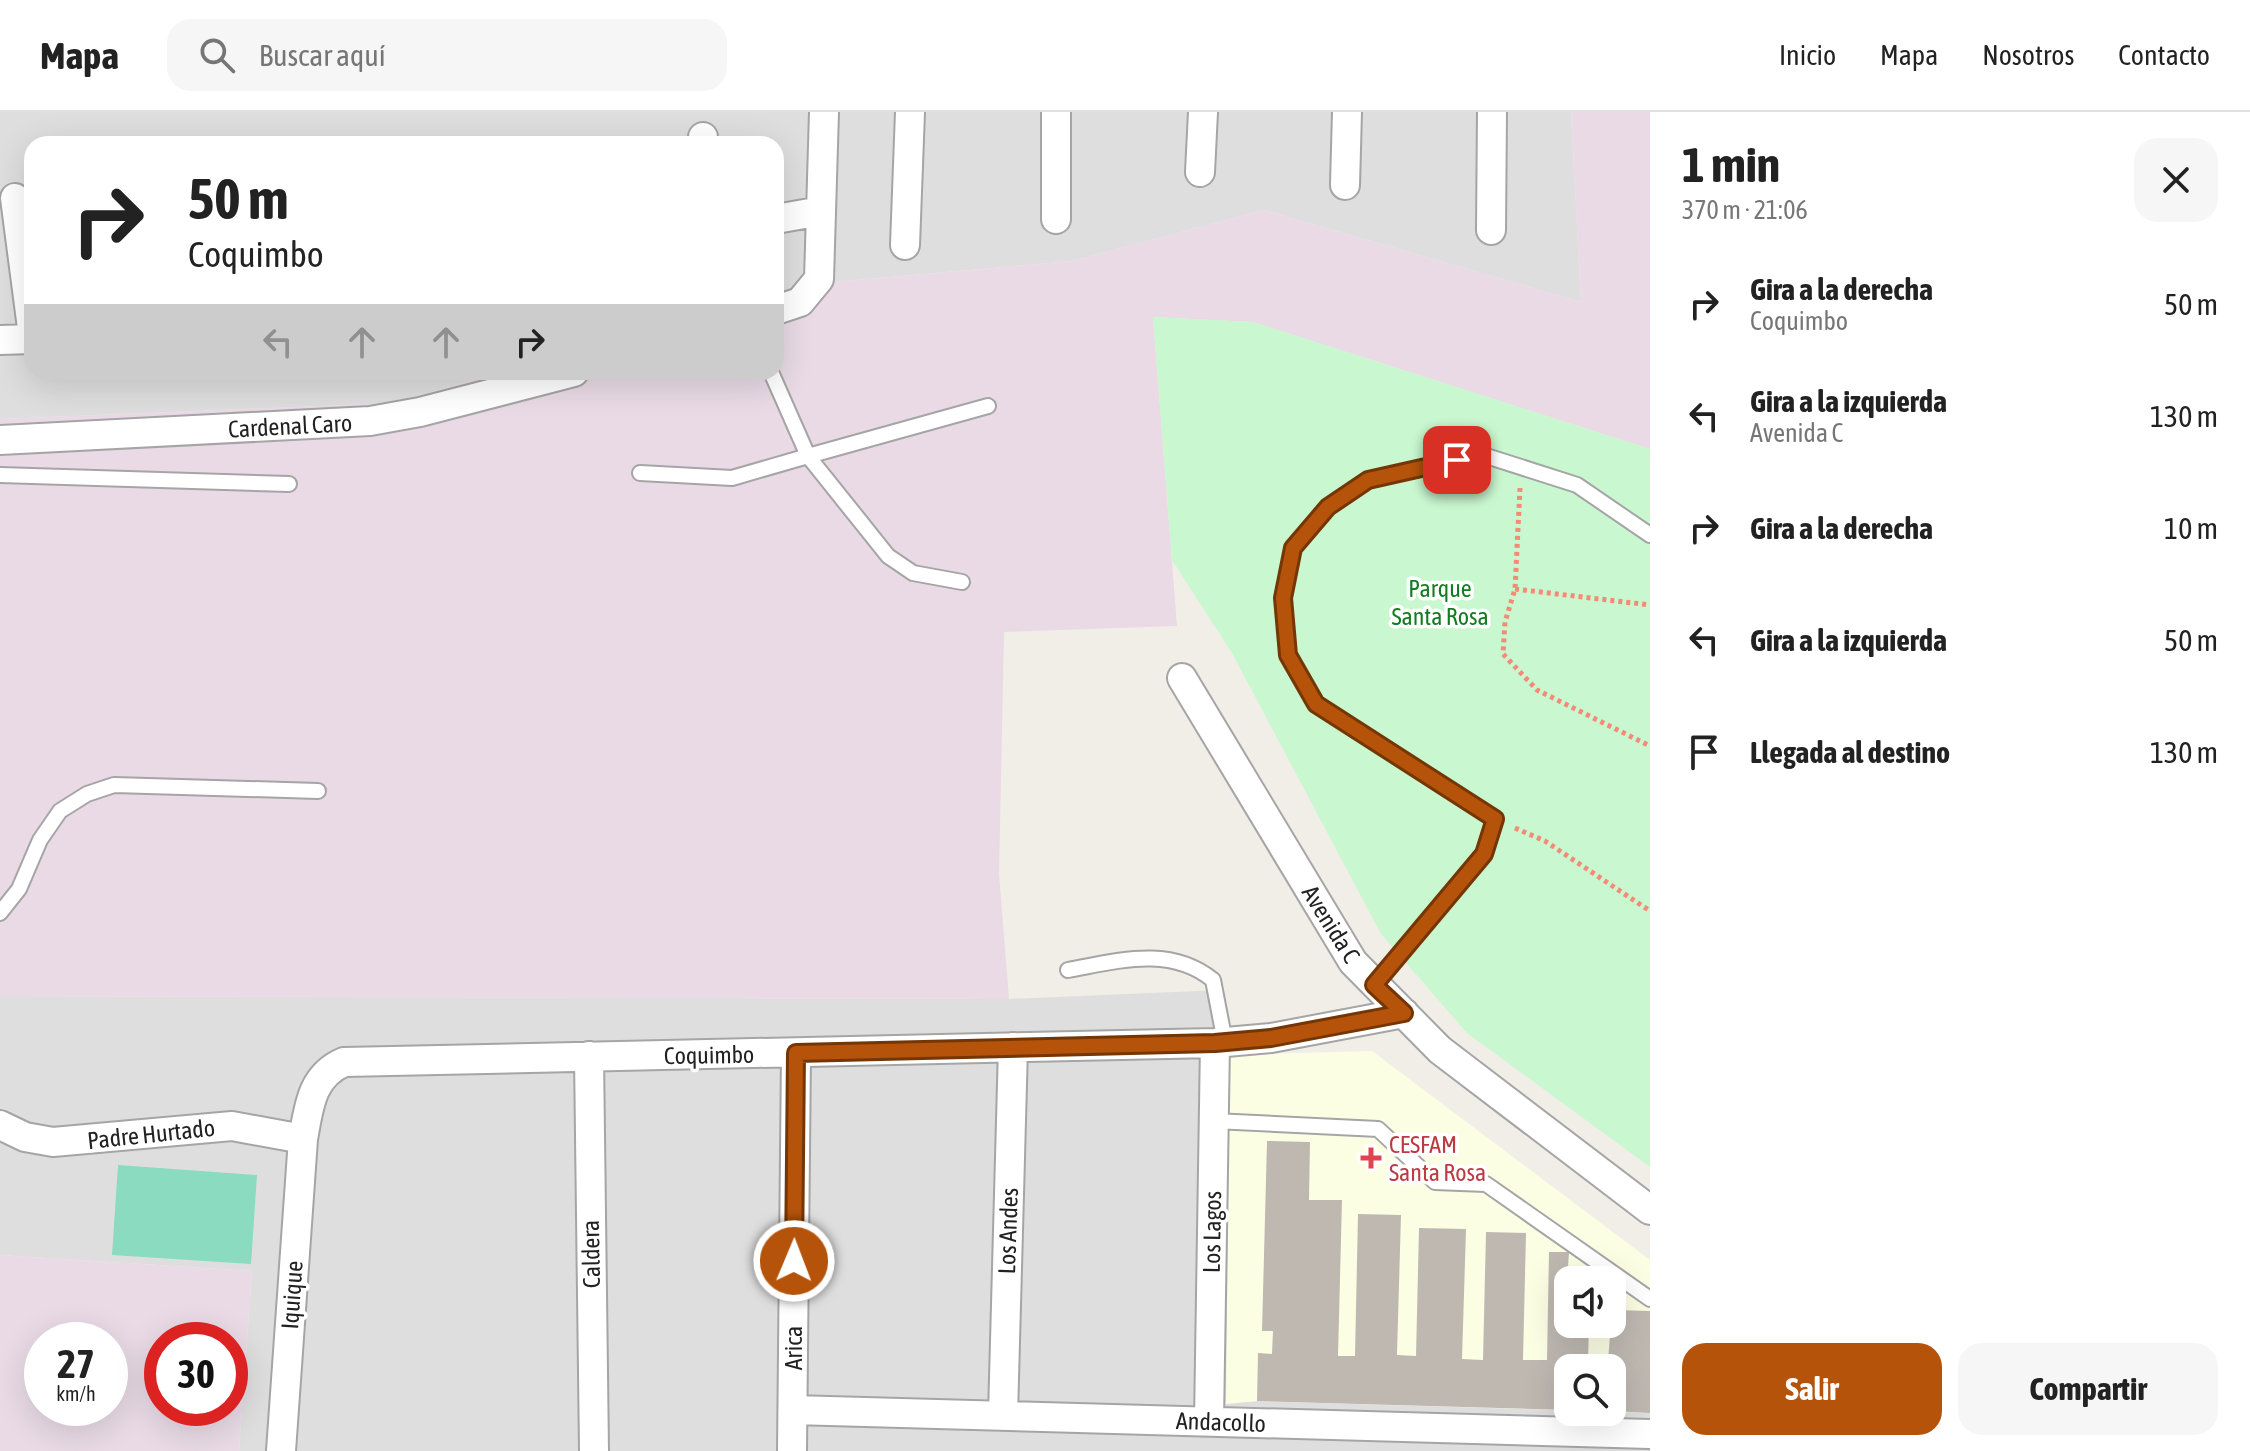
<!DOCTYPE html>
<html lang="es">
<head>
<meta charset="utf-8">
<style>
	body { margin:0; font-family:"Asap Condensed",sans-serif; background:#f6f6f6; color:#222; height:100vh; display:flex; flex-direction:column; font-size:30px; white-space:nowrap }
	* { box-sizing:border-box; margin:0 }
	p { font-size:26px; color:#767676 }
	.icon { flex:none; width:44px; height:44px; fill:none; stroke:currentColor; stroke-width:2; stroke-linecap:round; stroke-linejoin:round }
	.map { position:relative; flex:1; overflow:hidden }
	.details { display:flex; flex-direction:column; background:#fff; width:600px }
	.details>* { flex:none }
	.banner { position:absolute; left:24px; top:24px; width:760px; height:244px; border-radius:24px; box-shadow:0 8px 32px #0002; background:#fff; color:#222; overflow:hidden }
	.tools { position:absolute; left:1554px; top:1154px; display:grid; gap:16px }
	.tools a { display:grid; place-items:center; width:72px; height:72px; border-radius:16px; background:#fff; box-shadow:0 8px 32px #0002; font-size:40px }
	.speed { position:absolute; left:24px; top:1210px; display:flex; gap:16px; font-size:40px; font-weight:700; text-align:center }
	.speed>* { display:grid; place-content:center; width:104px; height:104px; border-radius:50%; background:#fff; box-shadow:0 8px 32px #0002; line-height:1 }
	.speed small { font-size:20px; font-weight:400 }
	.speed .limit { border:12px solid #d22; background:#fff; color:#111 }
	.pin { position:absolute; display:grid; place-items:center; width:68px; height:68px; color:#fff; margin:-34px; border-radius:16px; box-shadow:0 4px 12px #0006 }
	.me { position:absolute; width:88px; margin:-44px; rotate:1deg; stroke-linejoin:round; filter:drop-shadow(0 0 6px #0008) }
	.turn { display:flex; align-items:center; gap:28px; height:168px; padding:0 32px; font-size:36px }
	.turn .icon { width:104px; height:104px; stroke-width:2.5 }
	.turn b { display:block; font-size:56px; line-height:68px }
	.lanes { display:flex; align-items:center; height:76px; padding:0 32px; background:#0003; justify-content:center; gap:40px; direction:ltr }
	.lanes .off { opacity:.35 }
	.round { display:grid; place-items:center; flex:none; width:84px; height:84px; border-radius:24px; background:#f6f6f6 }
	.overview { display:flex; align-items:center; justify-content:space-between; height:136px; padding:0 32px }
	h1 { font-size:48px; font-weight:700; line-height:60px }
	.action { display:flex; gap:16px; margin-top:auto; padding:16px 32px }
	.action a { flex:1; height:92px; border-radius:24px; background:#b45309; color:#fff; font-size:32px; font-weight:700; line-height:92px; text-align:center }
	.action a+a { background:#f6f6f6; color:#222 }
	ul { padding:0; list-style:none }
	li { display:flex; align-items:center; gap:24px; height:112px; padding:0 32px }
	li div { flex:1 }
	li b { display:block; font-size:30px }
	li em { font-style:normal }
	header { display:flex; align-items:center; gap:48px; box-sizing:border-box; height:112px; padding:0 40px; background:#fff; border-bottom:2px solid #e0e0e0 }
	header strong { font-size:38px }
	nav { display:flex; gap:44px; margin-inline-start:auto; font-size:28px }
	.search { width:560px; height:72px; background:#f6f6f6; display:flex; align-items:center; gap:20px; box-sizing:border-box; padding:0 28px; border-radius:24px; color:#767676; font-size:30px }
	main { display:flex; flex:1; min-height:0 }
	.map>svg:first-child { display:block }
</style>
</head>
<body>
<header>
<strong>Mapa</strong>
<div class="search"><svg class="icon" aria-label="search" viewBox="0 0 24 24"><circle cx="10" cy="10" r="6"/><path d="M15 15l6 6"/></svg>Buscar aquí</div>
<nav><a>Inicio</a><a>Mapa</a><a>Nosotros</a><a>Contacto</a></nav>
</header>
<main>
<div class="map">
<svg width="1650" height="1339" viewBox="0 0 1650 1339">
	<rect width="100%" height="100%" fill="#f1eee8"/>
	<!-- residential -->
	<path fill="#dfdede" d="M0 0H1571L1581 190 1264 98 1072 149 811 172 776 182V32H32V260H502L394 291 0 307Z
		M1221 878 1230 943 1226 1291 1257 1289 1650 1301V1339H239L252 1159 0 1143V884L1009 887Z"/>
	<!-- industrial -->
	<path fill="#e9dae6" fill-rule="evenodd" d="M1571 0H1650V337L1253 210 1153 205 1177 514 1004 520 999 762 1009 887 0 884V307L394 291 502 260H776V182L811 172 1072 149 1264 98 1581 190Z
		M0 1143 252 1159 239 1339H0ZM42 1228H110V1296H42ZM162 1228H230V1296H162Z"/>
	<!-- education -->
	<path fill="#fcfee4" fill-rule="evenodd" d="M1372 939 1650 1148V1301L1612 1299V1256H1568V1298L1257 1289 1226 1292 1230 943ZM1568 1168H1612V1212H1568Z"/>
	<!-- park -->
	<path fill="#c9f7cf" d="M1153 205 1253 210 1650 337V1055L1467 921 1381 822 1232 541 1172 448Z"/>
	<!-- pitch -->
	<path fill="#8bdbc1" d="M118 1053 257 1063 251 1152 112 1143Z"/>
	<!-- building -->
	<path fill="#beb8b1" d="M1267 1029 1310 1030 1309 1088H1342L1338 1244H1355L1358 1102 1401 1103 1397 1243 1416 1244 1419 1116 1466 1117 1462 1247 1483 1248 1486 1120 1526 1121 1523 1248H1547L1549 1140H1569L1568 1155 1590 1156V1168H1568V1212H1589L1588 1248 1608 1249 1612 1198 1650 1199V1301L1612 1299V1256H1568V1298L1257 1289 1258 1241 1272 1242 1273 1219H1262Z"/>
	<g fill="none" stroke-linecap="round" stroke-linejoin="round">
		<!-- lane casing -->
		<g stroke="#a5a5a5" stroke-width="18">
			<path id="lane" d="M640 361 732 366 808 344 771 260
				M0 363 289 372
				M962 470 913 461 888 444 808 344 988 294
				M0 801 19 777 40 728 60 699 87 682 114 673 318 679
				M1068 858C1118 849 1170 833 1213 868L1225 930
				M1374 873 1484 742 1495 707 1316 592 1288 543 1283 486 1293 436 1328 395 1368 368 1480 342 1577 373 1650 423
				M1214 1009 1378 1017 1435 1070 1486 1072 1650 1187"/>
		</g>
		<!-- street casing -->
		<g stroke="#a5a5a5" stroke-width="32">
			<path id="street" d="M703 25V32
				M1200 60 1203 0
				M1345 73 1347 0
				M15 86 32 216
				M776 107 821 99
				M1056 107V0
				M1491 118 1492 0
				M905 133 910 0
				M776 198 800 190 819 167 824 0
				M0 228 32 227
				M0 328 370 309 420 300 574 260
				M1182 566 1353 850 1440 938 1650 1098
				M589 944 594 1339
				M0 1013 25 1025 53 1030 232 1014 303 1027
				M793 1298 1650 1322
				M1003 1303 1013 935
				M1209 1309 1215 931
				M281 1339 303 1027C309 995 311 964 344 950L1215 931 1271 926 1404 901
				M792 1339 796 941"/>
		</g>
		<!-- path -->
		<path stroke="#f38b77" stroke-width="5" stroke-dasharray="4 4" stroke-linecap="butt" d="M1520 376 1515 477 1505 510 1503 542 1537 578 1650 634
			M1515 477 1650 493
			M1515 716 1545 729 1650 799"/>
		<!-- lane -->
		<use href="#lane" stroke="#fff" stroke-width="14"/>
		<!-- street -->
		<use href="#street" stroke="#fff" stroke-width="28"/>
	</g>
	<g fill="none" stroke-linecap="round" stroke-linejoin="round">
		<!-- route casing -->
		<g stroke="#753606" stroke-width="20">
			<path id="route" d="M794 1149 796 941 1215 931 1271 926 1404 901 1374 873 1484 742 1495 707 1316 592 1288 543 1283 486 1293 436 1328 395 1368 368 1457 348"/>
		</g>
		<!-- route -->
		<use href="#route" stroke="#b45309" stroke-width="14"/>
	</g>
	<!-- markers -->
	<path fill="#e0444e" stroke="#fff" stroke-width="3" d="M1367 1034h8v8h8v8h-8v8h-8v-8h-8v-8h8z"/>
	<g text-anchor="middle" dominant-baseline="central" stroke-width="7" stroke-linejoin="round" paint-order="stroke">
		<!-- street labels -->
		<g font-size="24" fill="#212121" stroke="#fff">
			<text transform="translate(290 314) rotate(-3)">Cardenal Caro</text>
			<text transform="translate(1331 812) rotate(58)">Avenida C</text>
			<text transform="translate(709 943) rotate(-1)">Coquimbo</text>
			<text transform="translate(151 1022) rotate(-6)">Padre Hurtado</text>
			<text transform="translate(1008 1119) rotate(-88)">Los Andes</text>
			<text transform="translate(1212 1120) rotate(-89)">Los Lagos</text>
			<text transform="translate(591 1142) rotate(-91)">Caldera</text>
			<text transform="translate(292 1183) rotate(-86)">Iquique</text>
			<text transform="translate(793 1236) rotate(-90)">Arica</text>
			<text transform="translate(1221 1310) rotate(2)">Andacollo</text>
		</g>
		<!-- park labels -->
		<g font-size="24" fill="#127c21" stroke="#fff">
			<text x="1440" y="476">Parque<tspan x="1440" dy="28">Santa Rosa</tspan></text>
		</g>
		<!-- health labels -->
		<g font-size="24" fill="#be3a42" stroke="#fff" text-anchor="start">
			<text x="1389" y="1032">CESFAM<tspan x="1389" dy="28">Santa Rosa</tspan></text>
		</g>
	</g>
</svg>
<div class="tools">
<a><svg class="icon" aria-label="sound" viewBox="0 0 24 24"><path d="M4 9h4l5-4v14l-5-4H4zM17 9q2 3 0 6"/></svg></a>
<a><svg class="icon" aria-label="search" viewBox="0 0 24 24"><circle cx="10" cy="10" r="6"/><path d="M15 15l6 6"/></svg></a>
</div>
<div class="speed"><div>27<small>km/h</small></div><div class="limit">30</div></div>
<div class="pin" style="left:1457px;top:348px;background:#d93025"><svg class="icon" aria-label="arrive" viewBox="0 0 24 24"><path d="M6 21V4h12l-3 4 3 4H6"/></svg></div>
<svg class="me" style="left:794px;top:1149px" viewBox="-20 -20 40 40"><circle r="17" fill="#b45309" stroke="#fff" stroke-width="3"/><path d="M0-11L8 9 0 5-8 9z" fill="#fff"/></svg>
<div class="banner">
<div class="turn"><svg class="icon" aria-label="right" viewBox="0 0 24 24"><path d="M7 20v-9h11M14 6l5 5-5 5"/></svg><div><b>50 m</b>Coquimbo</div></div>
<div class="lanes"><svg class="icon off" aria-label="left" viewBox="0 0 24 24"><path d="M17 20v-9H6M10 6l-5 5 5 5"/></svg><svg class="icon off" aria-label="ahead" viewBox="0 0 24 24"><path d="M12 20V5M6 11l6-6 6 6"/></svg><svg class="icon off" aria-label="ahead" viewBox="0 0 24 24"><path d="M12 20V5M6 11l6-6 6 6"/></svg><svg class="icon" aria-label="right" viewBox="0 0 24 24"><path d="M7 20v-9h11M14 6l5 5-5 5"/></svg></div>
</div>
</div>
<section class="details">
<div class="overview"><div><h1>1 min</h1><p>370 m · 21:06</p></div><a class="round"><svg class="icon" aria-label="close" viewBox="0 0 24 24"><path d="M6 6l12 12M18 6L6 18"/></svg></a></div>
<ul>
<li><svg class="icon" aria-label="right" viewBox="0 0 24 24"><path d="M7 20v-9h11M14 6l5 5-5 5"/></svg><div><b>Gira a la derecha</b><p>Coquimbo</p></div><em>50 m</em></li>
<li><svg class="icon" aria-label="left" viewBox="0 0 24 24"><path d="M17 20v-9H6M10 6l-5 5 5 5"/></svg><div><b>Gira a la izquierda</b><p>Avenida C</p></div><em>130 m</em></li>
<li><svg class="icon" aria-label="right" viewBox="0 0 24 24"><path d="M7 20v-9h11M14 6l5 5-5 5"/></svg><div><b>Gira a la derecha</b></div><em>10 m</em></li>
<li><svg class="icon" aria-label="left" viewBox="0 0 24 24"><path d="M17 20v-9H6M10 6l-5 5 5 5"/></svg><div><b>Gira a la izquierda</b></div><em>50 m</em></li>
<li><svg class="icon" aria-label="arrive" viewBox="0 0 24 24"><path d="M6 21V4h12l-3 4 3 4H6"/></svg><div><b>Llegada al destino</b></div><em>130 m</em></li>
</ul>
<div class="action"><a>Salir</a><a>Compartir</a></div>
</section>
</main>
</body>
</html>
